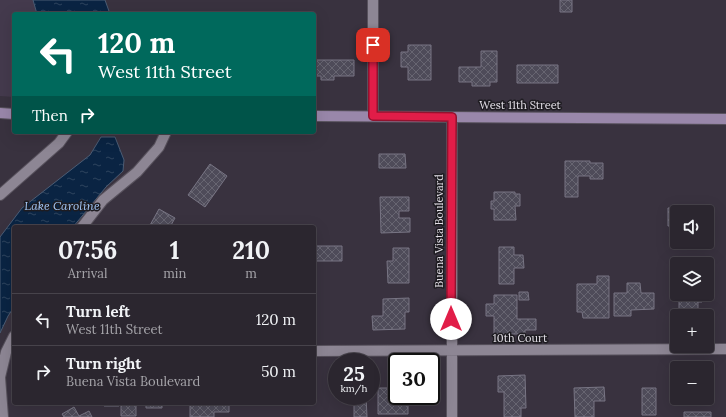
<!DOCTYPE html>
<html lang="en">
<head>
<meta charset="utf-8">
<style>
	body { margin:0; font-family:Lora,serif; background:#37323b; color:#f1f3f6; height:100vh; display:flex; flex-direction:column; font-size:15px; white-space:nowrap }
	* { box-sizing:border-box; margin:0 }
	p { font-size:13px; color:#a6a5aa }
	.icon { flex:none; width:22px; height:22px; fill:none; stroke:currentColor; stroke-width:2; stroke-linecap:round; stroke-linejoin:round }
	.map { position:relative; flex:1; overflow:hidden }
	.details { position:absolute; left:12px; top:225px; width:304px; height:180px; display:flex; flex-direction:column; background:#2b262f; border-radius:4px; box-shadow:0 4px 16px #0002,0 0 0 1px #47434b }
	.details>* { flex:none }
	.banner { position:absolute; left:12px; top:12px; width:304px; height:122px; border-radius:4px; box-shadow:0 4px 16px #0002,0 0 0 1px #47434b; background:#00695c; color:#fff; overflow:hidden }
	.buttons { position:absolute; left:670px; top:205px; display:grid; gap:8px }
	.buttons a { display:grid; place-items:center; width:44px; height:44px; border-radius:4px; background:#2b262f; box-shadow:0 4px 16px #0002,0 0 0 1px #47434b; font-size:20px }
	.speed { position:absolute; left:328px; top:353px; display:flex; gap:8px; font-size:20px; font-weight:700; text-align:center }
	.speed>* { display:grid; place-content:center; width:52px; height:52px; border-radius:50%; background:#2b262f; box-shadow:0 4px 16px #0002,0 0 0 1px #47434b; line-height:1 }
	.speed small { font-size:10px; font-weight:400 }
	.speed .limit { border:2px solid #111; border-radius:6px; background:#fff; color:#111 }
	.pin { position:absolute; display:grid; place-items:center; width:34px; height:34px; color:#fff; margin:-17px; border-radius:8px; box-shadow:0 2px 6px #0006 }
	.me { position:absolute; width:44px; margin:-22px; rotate:0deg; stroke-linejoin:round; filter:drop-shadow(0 0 3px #0008) }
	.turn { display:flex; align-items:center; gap:14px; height:84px; padding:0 20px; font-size:18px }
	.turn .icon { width:52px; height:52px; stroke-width:2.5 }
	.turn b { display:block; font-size:28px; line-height:34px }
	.then { display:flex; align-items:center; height:38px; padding:0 20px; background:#0003; gap:8px; font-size:15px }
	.eta { display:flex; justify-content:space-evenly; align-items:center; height:68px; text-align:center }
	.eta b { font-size:24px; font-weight:700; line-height:28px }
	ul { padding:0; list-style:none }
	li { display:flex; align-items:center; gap:12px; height:52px; padding:0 20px; border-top:1px solid #47434b }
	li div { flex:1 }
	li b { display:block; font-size:15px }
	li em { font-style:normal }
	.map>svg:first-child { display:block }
</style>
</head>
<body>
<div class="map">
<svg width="726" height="417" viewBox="0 0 726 417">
	<defs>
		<pattern id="water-ripples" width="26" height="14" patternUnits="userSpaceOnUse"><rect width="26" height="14" fill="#0a2443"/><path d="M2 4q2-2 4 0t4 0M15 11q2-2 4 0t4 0" fill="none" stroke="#2e445e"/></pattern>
		<pattern id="building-cross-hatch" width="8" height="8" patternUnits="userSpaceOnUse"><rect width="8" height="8" fill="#4e4b59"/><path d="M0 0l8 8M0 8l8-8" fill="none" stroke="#676571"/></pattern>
	</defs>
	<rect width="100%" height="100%" fill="#39323f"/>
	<!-- built -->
	<path fill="#443a4d" d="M0 0H33L37 14H14V97L0 96Z"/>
	<!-- water -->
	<path fill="url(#water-ripples)" stroke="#4b5c74" d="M33 0H105L110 14H37Z
		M101 137H115L124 160 123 171 106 187 73 227H14V307L8 316 0 333V237L22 208 90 155Z"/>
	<!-- building -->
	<path fill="url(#building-cross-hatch)" stroke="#787584" d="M560 0H572V12H560Z
		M408 45H431V80H408V67H401V52H408Z
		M481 51H497V82H490V86H472V82H459V67H481Z
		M314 60H354V76H334V80H321V76H314Z
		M517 65H558V83H517Z
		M379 154H405L406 168H379Z
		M565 161H590V163H603V179H590V176H578V197H565Z
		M210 164 227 176 205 207 188 195Z
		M494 192H515V194H520V206H515L516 220H494V209H491V201H494Z
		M380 197H409V211H399V218H410V232L381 233Z
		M706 207V211H714V222H707V212H677V226H668V208Z
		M159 209 175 218 170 227H149Z
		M314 246H342V261H314Z
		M499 247H514V255H523L524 268H514V284H499Z
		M393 248H409V283H388L387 261H393Z
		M597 276H609V318H583L582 312H577V284H597Z
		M627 283H640L641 293H654V309L631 310V316H614V293H627Z
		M519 292H528L529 300H519Z
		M679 294H702V302H698V316H679Z
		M494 295H517V319H536V330H525V334H494V316H486V304H494Z
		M409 298V312H405V329L373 330 372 316H383V299Z
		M675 374H677V398H702V402L675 403Z
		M388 375H397V396H408V414H378V388H388Z
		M525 375 526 408H521V417H504V392H498V376Z
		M604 387 605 401H594V417H575L574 388Z
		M642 388H656V415H642Z
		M354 396H366L367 417H354Z
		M104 403H119V406H104Z
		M121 403H136V416H121Z
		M146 403H162V408H146Z
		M190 403H229V412H214V417H190Z
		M74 407 79 416 89 411 92 417H64L62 414Z
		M684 412H711V417H684Z"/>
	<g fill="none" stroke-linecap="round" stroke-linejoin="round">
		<!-- minor casing -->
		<g stroke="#57515c" stroke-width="12">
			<path id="minor" d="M373 0V116
				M0 195 59 143 67 132
				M82 227 103 200 137 172 159 147 166 132
				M314 351 726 349
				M3 417 0 377 6 352 14 336
				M452 417V117"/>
		</g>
		<!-- secondary casing -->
		<g stroke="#57515c" stroke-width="12">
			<path id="secondary" d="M0 113 14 114
				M314 116 726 119"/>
		</g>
		<!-- minor -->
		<use href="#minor" stroke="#8d8694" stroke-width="10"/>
		<!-- secondary -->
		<use href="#secondary" stroke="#9987aa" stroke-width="10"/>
	</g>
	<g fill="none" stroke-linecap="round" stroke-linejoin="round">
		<!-- route casing -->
		<g stroke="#92132f" stroke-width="10">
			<path id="route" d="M373 45V116L452 117 451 319"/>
		</g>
		<!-- route -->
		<use href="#route" stroke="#e11d48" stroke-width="7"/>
	</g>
	<g text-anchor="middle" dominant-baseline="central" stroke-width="3" stroke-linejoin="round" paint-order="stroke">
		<!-- street labels -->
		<g font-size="11" fill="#e4e0e8" stroke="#1e1c21">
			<text x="520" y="105">West 11th Street</text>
			<text transform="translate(439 231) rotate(-90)">Buena Vista Boulevard</text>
			<text x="520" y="338">10th Court</text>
		</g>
		<!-- water labels -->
		<g font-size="12" font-style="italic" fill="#a2c6f5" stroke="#1e1c21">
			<text x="62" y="205">Lake Caroline</text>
		</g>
	</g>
</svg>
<div class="buttons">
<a><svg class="icon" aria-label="sound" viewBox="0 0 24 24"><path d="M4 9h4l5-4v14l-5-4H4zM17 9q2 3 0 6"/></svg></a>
<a><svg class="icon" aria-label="layers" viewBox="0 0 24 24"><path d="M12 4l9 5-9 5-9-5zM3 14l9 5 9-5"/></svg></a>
<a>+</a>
<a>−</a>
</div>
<div class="speed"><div>25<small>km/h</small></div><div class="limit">30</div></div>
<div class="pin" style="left:373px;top:45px;background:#d93025"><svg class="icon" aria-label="arrive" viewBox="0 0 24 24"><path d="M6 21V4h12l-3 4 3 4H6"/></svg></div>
<svg class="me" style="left:451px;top:319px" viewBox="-20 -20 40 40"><circle r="19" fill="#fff"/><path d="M0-13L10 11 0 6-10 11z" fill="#e11d48"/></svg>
<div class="banner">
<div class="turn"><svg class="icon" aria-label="left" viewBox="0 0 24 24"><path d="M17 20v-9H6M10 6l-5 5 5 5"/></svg><div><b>120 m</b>West 11th Street</div></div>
<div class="then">Then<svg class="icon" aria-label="right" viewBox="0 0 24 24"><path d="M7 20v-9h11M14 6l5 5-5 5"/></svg></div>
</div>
<section class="details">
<div class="eta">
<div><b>07:56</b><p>Arrival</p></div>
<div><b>1</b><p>min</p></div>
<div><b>210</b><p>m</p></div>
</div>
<ul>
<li><svg class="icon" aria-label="left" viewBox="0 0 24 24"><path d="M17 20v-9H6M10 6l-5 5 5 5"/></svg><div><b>Turn left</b><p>West 11th Street</p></div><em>120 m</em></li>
<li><svg class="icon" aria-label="right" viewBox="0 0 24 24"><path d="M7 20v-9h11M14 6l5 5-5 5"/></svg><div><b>Turn right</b><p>Buena Vista Boulevard</p></div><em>50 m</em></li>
</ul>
</section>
</div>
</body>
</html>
